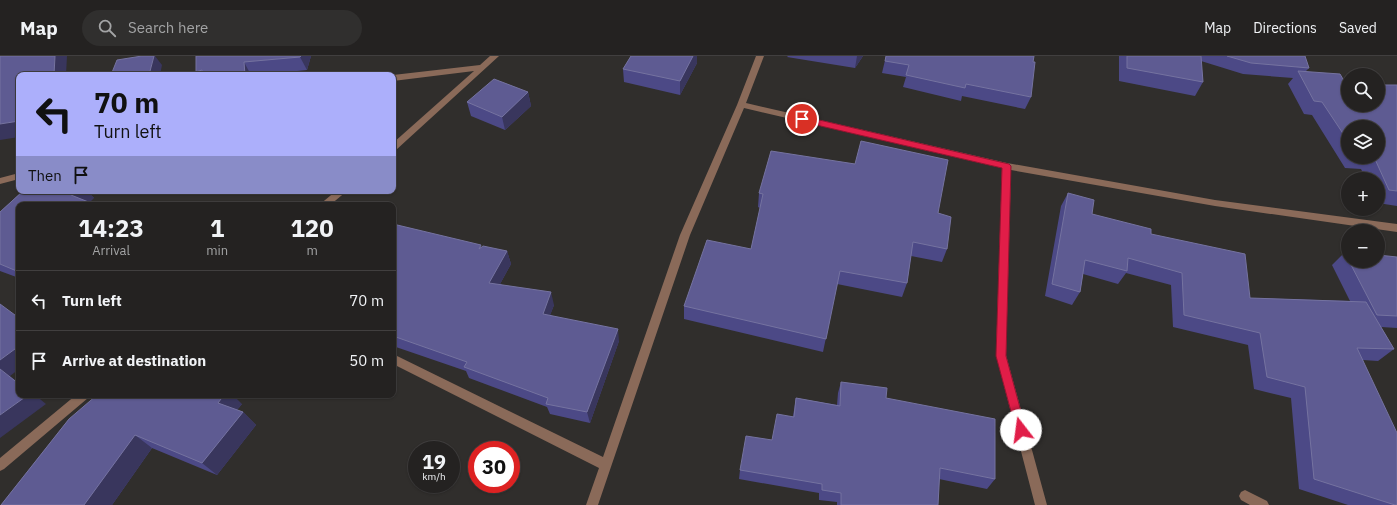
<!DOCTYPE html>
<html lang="en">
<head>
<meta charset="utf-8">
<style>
	body { margin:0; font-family:"IBM Plex Sans",sans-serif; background:#302f2e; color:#f1f3f6; height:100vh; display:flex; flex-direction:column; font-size:15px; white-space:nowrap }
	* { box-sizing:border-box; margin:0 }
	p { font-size:13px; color:#a3a4a5 }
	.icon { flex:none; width:22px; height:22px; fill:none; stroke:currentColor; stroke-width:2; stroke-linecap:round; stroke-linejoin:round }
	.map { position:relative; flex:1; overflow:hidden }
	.panel { position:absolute; left:16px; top:146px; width:380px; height:196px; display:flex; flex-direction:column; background:#242221; border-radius:8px; box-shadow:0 1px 3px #0004,0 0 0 1px #413f3f }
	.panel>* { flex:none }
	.guide { position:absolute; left:16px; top:16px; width:380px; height:122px; border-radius:8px; box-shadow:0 1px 3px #0004,0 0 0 1px #413f3f; background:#acaffb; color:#111; overflow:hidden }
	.controls { position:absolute; left:1341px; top:12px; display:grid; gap:8px }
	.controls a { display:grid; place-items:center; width:44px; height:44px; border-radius:50%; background:#242221; box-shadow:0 1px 3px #0004,0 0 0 1px #413f3f; font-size:20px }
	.speed { position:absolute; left:408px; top:385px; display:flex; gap:8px; font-size:20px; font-weight:700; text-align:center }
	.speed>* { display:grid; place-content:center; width:52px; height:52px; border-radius:50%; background:#242221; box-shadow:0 1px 3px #0004,0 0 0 1px #413f3f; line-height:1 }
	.speed small { font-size:10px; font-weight:400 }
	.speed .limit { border:6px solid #d22; background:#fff; color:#111 }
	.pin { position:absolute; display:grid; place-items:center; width:34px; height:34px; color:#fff; margin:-17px; border:2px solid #fff; border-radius:50%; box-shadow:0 1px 4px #0007 }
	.me { position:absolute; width:44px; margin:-22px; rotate:345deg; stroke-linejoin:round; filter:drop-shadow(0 0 3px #0008) }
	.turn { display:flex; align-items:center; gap:14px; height:84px; padding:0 12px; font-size:18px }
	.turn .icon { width:52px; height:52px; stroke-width:2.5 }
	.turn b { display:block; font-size:28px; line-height:34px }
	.then { display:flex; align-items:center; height:38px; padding:0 12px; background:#0003; gap:8px; font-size:15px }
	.eta { display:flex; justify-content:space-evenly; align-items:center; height:68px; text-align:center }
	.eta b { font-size:24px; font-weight:800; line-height:28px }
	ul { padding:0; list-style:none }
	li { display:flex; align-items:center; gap:12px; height:60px; padding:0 12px; border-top:1px solid #413f3f }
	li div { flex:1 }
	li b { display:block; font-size:15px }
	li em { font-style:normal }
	header { display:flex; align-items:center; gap:24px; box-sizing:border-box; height:56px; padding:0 20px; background:#242221; border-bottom:1px solid #413f3f }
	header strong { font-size:19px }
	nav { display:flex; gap:22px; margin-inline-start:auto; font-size:14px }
	.search { width:280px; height:36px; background:#302f2e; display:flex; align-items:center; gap:10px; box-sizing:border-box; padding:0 14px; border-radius:22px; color:#a3a4a5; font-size:15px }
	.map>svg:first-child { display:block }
</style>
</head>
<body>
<header>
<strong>Map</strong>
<div class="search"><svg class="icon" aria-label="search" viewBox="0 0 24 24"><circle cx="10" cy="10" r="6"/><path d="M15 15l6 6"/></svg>Search here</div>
<nav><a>Map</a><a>Directions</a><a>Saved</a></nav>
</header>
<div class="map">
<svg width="1397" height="449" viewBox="0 0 1397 449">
	<rect width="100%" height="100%" fill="#302e2c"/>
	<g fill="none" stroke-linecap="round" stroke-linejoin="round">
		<!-- street -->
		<path fill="#8a6a59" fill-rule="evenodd" d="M490 0H499L396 94 393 95V87L474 15 393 25V19L480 9Z
			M756 0H764L746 47 1007 107 1215 144 1397 168V176L1215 150 1011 114 1006 299 1047 449H1035L996 299 1002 112 744 52 690 179 598 449H586L599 412 393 308V298L603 401 680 179 737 49Z
			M19 117V123L0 128V122Z
			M336 135H347L330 149H319Z
			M76 339H90L88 342 4 413 0 415V402Z
			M1245 434 1267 445 1269 449H1250L1241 444 1239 440 1241 436Z"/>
	</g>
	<!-- wall -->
	<path fill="#4c4986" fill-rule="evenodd" d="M196 0H311L307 14 259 19H198Z
		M631 0H697V7L680 39 624 26 623 13Z
		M788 0H863L855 12 787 1Z
		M886 0 1031 41 1025 53 962 40 961 45 903 31 906 21 882 17Z
		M1119 0H1305L1309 12 1306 15 1347 30 1397 29V150L1378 147V123H1366L1361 113 1345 112 1312 59 1304 58 1288 28 1293 22 1243 18 1201 5 1203 26 1195 40 1119 25ZM1348 71 1378 101H1348Z
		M528 36 531 50 505 74 471 60 467 46Z
		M23 135H87L94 142 19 149V222L0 215V156Z
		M759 137 938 157 947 193 942 206 911 200 907 227 902 241 837 228 823 296 684 263V250L751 193 760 152 758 151Z
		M1068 137 1092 158 1151 178 1250 242 1350 245 1332 209 1344 197H1348V205H1378L1397 201V272L1381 271 1394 293 1378 305 1363 304 1397 449H1348L1299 433 1291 342 1254 333 1248 289 1173 271 1171 229 1126 217 1118 228 1083 218 1080 236 1072 249 1045 240 1061 150Z
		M393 168 481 191 507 195 511 208 500 228 554 249 550 259 619 285 590 367 550 358 547 351 469 322 466 315 393 290Z
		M841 326 886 342 995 423 987 433 939 423 938 449H837V446L819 444V437L739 423 740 414 772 384 793 360 796 342 837 349 838 337Z
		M242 348 237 354 243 356 256 369 217 419 152 392 112 449H1L69 363Z"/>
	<!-- shaded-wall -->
	<path fill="#39365d" d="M55 0H67L66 19H54Z
		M154 0H155L162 9 160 19H149Z
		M301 0H311L307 14 300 1Z
		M693 0H697V7L680 39V25Z
		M857 0H863L855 12Z
		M244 6 251 19H245Z
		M202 14 205 19H198L196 16Z
		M528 36 531 50 505 74 502 61Z
		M19 65V81L0 84V68Z
		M76 135H87L94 142 87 149 71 139Z
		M507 195 511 208 494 239 489 227Z
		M551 236 554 249 546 270 543 258Z
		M618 273 619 285 590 367 587 356Z
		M19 290V313L10 320 19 327V328L0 313V304Z
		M28 339H35L46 348 0 382V359Z
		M224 339H233L242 348 232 360 218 347Z
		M243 356 256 369 217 419 202 407Z
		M135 379 152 392 112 449H84Z"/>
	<!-- building -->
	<path fill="#5e5b92" stroke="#7573a0" d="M0 0H55L54 19H19V65L0 68Z
		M142 0H154L149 19H111L117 4Z
		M196 0H301L300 1 244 6 245 19H202V14L196 16Z
		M631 0H693L680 25 623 13Z
		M886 0H1034L1033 6H1035L1031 41 966 28 965 32 906 19 909 9 885 5Z
		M1127 0H1201L1203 26 1127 12Z
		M1227 0H1305L1309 12 1251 7Z
		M1298 15 1340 18 1347 30H1348V49H1378V29H1397V135L1389 134 1374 101H1378V71H1348V85L1322 46 1314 45Z
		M494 23 528 36 502 61 467 46Z
		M861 85 948 104 938 157 951 161 947 193 913 186 907 227 840 215 826 283 684 250 707 184 751 193 763 138 759 137 771 95 855 108Z
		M23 135H76L71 139 96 149H19V216L0 208V156Z
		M1068 137 1094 144 1092 158 1151 173V178L1245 198 1250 242 1366 246 1394 293 1357 292 1397 377V449H1395L1314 423 1305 331 1267 321 1260 277 1184 259 1182 217 1128 202 1127 215 1085 204 1080 236 1052 228Z
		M160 147 165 149H158Z
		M393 168 481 189 479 193 483 190 507 195 489 227 551 236 543 258 618 273 587 356 546 348 548 342 464 311 467 306 393 280Z
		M1344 197H1348V204Z
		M1378 199 1397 201V260L1377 259 1349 205H1378Z
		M0 248 19 262V290L0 304Z
		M0 313 19 328V339H28L0 359Z
		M841 326 887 332 886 342 995 363V423L940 412 938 449H841V437L822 434V428L740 414 746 380 772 384 777 358 794 361 796 342 840 350Z
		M97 339H224L218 347 243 356 202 407 135 379 84 449H1L69 363Z"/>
	<!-- route -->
	<path fill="#e11d48" stroke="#92132f" d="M802 60 1009 108 1011 110 1006 300 1026 374 1025 378 1021 379 1017 378 1016 374 996 300 1002 112 799 65V61Z"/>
</svg>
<div class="controls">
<a><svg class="icon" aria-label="search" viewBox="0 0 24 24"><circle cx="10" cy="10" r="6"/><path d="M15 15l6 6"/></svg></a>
<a><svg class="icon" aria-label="layers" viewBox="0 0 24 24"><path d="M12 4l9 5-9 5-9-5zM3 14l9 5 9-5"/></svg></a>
<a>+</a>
<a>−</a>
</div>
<div class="speed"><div>19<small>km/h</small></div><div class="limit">30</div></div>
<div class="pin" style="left:802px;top:63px;background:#d93025"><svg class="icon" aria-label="arrive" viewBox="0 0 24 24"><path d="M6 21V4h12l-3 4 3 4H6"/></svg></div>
<svg class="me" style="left:1021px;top:374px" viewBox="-20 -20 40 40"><circle r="19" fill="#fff"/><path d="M0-13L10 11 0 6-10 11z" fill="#e11d48"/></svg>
<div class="guide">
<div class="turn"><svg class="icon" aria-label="left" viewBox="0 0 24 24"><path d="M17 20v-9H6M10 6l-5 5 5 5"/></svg><div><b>70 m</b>Turn left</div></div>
<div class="then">Then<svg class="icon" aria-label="arrive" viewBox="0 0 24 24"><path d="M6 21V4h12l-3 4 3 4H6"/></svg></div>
</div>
<section class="panel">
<div class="eta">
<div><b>14:23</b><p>Arrival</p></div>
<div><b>1</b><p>min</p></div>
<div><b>120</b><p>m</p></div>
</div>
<ul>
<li><svg class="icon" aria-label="left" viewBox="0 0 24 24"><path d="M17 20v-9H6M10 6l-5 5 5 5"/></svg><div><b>Turn left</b></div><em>70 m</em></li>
<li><svg class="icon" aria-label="arrive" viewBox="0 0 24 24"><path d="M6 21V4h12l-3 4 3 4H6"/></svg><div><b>Arrive at destination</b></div><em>50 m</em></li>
</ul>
</section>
</div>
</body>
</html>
